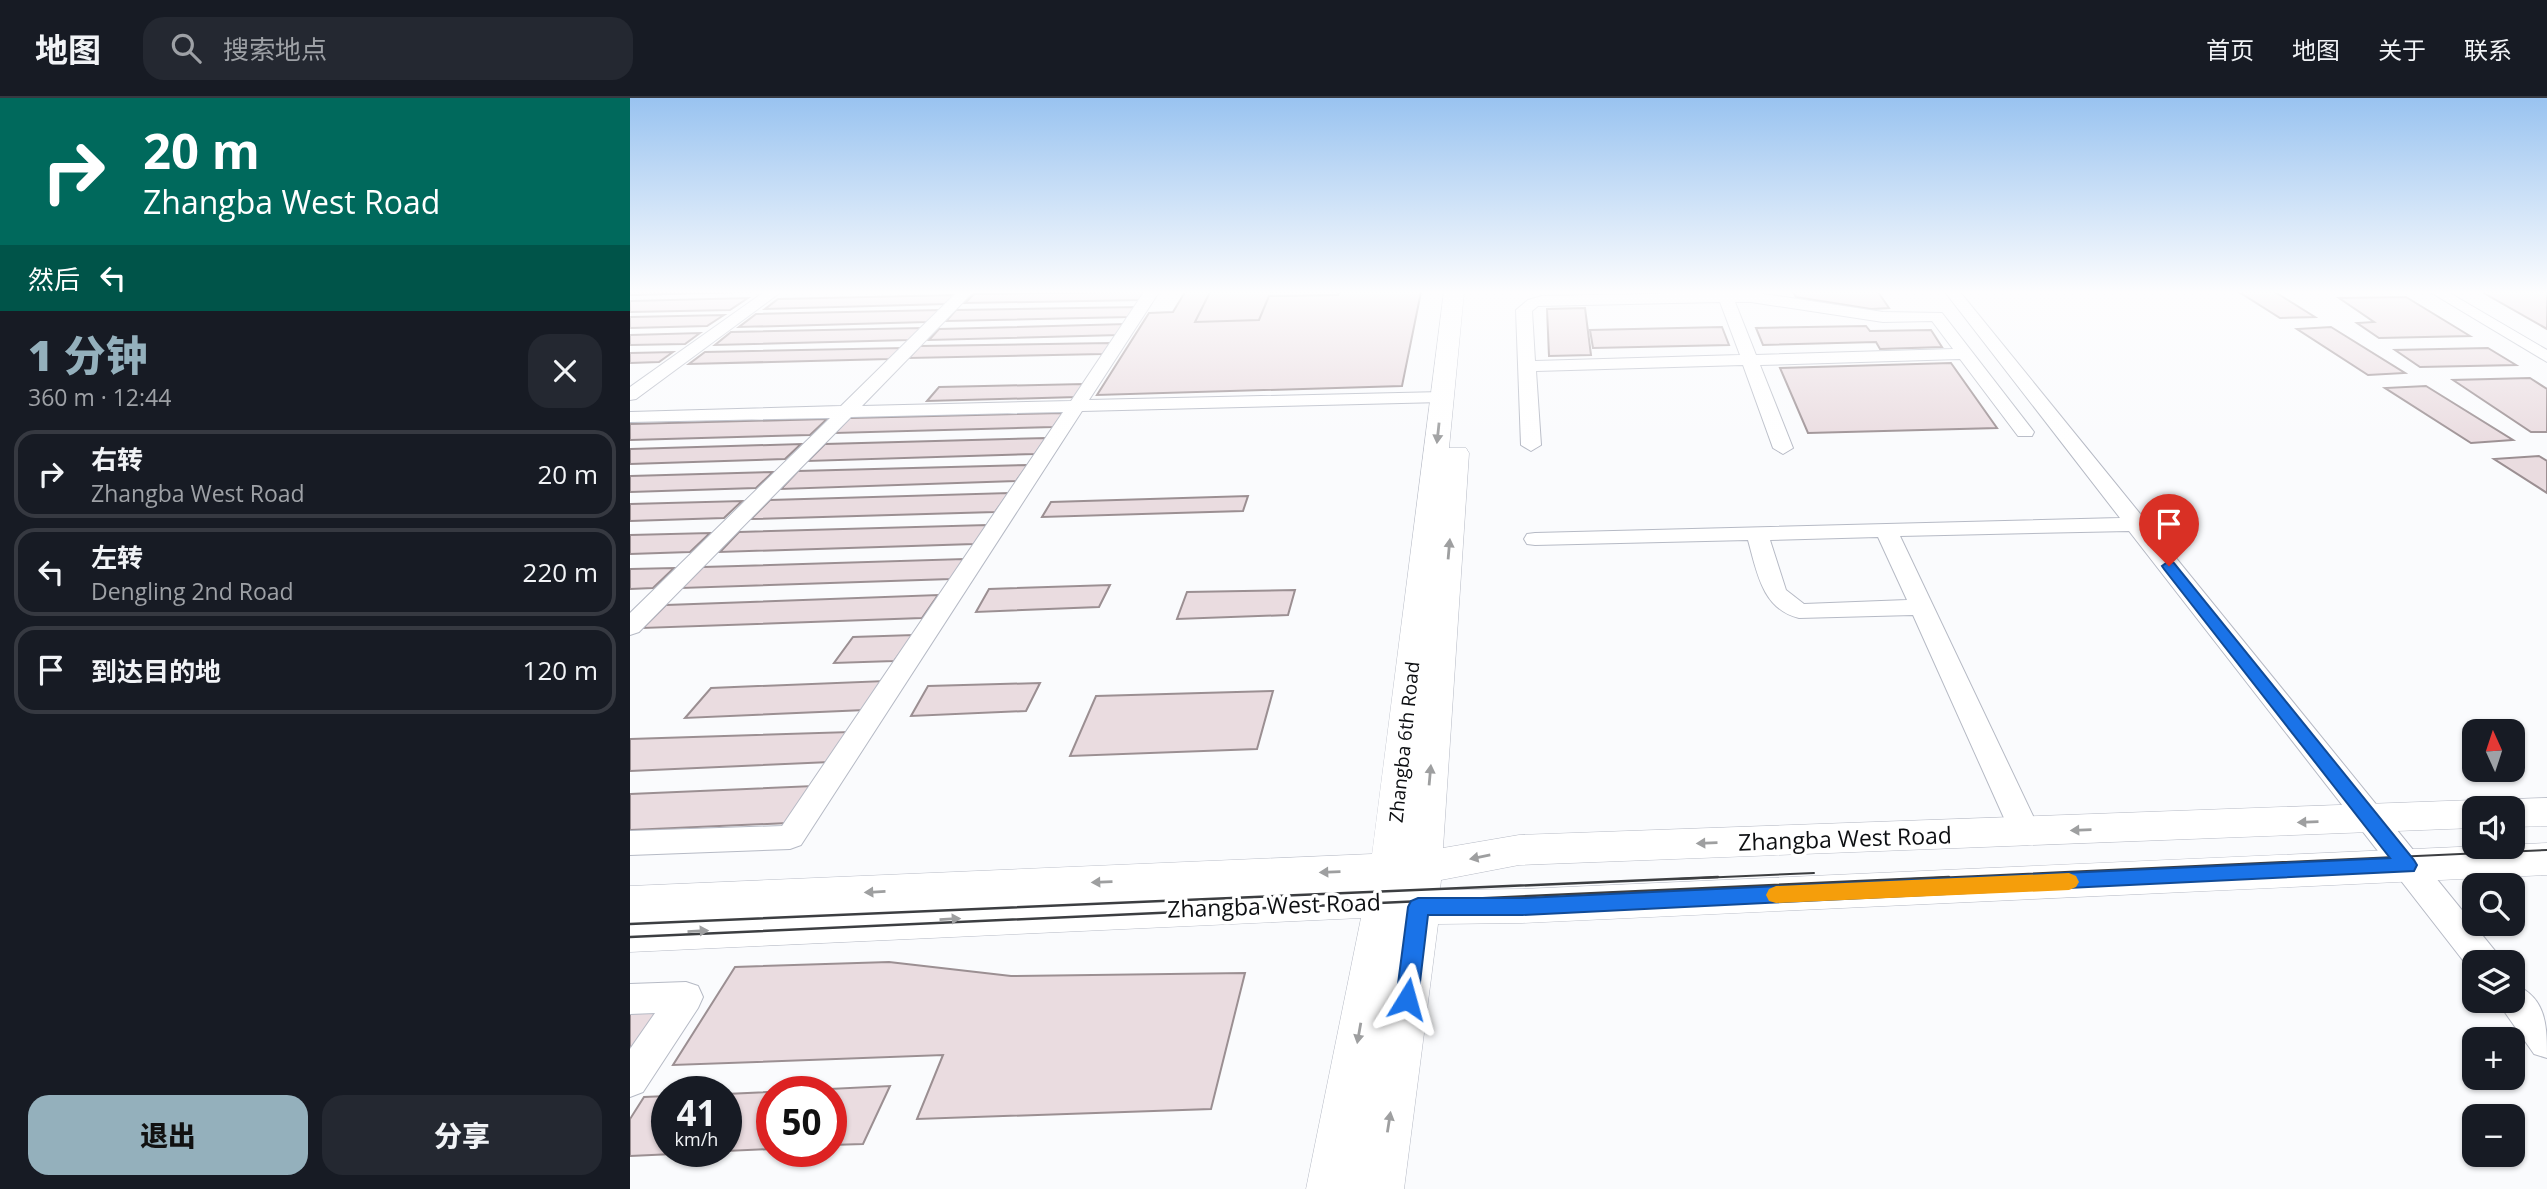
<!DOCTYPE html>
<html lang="zh">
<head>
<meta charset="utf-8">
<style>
	body { margin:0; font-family:"Open Sans","Noto Sans SC",sans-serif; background:#242831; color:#f1f3f6; height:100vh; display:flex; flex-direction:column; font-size:26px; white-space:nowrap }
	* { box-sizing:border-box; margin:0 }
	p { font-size:23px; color:#9ea1a6 }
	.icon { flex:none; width:38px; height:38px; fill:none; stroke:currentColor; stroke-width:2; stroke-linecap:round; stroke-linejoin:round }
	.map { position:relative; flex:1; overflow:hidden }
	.sheet { display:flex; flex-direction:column; background:#171b24; width:630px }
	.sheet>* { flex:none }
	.guide { background:#00695c; color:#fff; overflow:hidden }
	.needle { width:46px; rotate:357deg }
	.tools { position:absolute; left:1832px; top:621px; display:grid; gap:14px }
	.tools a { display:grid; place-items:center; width:63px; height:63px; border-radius:14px; background:#171b24; box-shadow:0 2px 5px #0004; font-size:35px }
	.speed { position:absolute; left:21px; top:978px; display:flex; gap:14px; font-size:35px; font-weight:700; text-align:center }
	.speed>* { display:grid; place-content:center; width:91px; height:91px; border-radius:50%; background:#171b24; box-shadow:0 2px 5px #0004; line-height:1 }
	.speed small { font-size:18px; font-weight:400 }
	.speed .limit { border:10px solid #d22; background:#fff; color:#111 }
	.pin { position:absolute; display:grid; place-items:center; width:60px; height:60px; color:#fff; margin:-72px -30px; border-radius:50% 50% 50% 0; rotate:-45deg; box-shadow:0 0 7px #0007 }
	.pin .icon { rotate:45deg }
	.me { position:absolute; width:77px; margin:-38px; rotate:8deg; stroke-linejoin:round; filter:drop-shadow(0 0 5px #0008) }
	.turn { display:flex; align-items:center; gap:24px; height:147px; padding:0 28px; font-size:32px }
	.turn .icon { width:91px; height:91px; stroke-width:2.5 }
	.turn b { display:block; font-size:49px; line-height:60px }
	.then { display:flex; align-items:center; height:66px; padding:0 28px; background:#0003; gap:14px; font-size:26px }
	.round { display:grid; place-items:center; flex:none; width:74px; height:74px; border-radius:21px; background:#242831 }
	.headline { display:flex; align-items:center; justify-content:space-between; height:119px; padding:0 28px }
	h1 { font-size:42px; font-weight:800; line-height:52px; color:#94b0bc }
	.primary-button { display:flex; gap:14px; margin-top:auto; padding:14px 28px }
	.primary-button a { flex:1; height:80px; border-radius:21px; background:#94b0bc; color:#111; font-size:28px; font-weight:800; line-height:80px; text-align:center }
	.primary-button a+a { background:#242831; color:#f1f3f6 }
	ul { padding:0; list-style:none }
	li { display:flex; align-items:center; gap:21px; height:88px; margin:0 14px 10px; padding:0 14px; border:4px solid #363941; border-radius:21px }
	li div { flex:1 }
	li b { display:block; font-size:26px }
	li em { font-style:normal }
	header { display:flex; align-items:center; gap:42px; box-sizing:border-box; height:98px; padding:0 35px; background:#171b24; border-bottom:2px solid #363941 }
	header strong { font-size:33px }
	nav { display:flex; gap:38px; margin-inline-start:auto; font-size:24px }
	.search { width:490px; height:63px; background:#242831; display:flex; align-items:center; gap:18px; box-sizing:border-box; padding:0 24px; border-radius:21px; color:#9ea1a6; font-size:26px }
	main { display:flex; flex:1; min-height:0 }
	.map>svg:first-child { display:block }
</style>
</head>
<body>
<header>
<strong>地图</strong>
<div class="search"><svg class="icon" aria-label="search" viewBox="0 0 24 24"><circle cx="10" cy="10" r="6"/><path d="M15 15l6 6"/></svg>搜索地点</div>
<nav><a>首页</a><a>地图</a><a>关于</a><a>联系</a></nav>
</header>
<main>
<section class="sheet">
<div class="guide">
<div class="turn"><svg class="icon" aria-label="right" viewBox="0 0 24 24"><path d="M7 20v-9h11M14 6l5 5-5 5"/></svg><div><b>20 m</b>Zhangba West Road</div></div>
<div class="then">然后<svg class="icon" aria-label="left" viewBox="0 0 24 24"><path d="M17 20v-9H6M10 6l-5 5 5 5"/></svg></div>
</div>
<div class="headline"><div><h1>1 分钟</h1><p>360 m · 12:44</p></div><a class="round"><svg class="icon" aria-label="close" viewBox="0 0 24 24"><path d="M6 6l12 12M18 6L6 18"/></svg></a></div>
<ul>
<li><svg class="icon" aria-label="right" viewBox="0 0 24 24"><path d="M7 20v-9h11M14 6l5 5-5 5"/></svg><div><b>右转</b><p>Zhangba West Road</p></div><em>20 m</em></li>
<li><svg class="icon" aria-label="left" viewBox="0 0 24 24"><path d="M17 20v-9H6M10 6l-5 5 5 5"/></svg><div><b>左转</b><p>Dengling 2nd Road</p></div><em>220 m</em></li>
<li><svg class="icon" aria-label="arrive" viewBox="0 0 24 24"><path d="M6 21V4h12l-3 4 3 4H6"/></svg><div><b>到达目的地</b></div><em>120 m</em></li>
</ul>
<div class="primary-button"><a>退出</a><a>分享</a></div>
</section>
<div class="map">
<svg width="1917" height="1091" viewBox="0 0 1917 1091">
	<rect width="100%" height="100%" fill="#fafbfd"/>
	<!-- building -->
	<path fill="#eadce0" stroke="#9b8f92" stroke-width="2" d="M0 194H121L0 197Z
		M517 194 511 202 335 205 344 196Z
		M555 194H791L772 288 467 297 519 215 543 214Z
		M580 194H709L708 197 639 198 629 222 565 224Z
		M1163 194H1248L1259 210 1241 211 1166 199Z
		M1609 194H1645L1685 219 1650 220Z
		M1852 194H1917V231Z
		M325 197 316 206 135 211 148 201Z
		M1776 199 1840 238 1749 240 1727 225 1744 224 1709 200Z
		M118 200 100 212 0 214V203Z
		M507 209 499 219 316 223 326 212Z
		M955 210 961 257 919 258 917 211Z
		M310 212 297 224 109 229 126 216Z
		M94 217 77 228 0 230V219Z
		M496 226 489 237 299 242 309 231Z
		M1236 228 1240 233 1301 232 1312 249 1250 251 1246 244 1133 247 1126 230Z
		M1092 229 1099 247 963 250 960 232Z
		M1701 229 1775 275 1738 277 1667 231Z
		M291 230 279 242 85 247 101 234Z
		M70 235 55 246 0 247V237Z
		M480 245 473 256 279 260 290 248Z
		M272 250 259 261 59 266 75 254Z
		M1858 250 1886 267 1790 269 1765 252Z
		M43 254 29 264 0 265V255Z
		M1321 265 1367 330 1178 335 1150 270Z
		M1900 280 1917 291V334H1901L1823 282Z
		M454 286 447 299 297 303 309 289Z
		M1796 288 1883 342 1841 345 1755 290Z
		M433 315 423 329 205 335 219 320Z
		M197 321 180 337 0 342V326Z
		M416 340 405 356 178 363 195 346Z
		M171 346 155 361 0 366V351Z
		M1909 358 1917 363V395L1864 361Z
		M398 367 386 383 151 391 168 373Z
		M143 374 126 390 0 394V378Z
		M379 395 365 414 121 421 140 402Z
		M618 398 613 413 412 419 421 404Z
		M112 403 94 420 0 423V406Z
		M357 427 344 446 90 454 109 434Z
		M80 435 60 454 0 456V437Z
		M334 461 321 481 52 490 73 469Z
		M44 470 23 490 0 491V471Z
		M480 487 469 509 346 514 359 491Z
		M665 492 658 517 547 521 557 494Z
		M308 497 292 520 13 530 36 507Z
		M283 537 264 563 204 565 223 539Z
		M255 583 235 612 55 620 81 590Z
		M410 585 396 613 281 618 298 588Z
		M643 593 627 651 440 658 466 598Z
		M220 634 200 664 0 673V641Z
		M183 688 158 725 0 732V696Z
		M259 864 381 878 615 875 581 1011 287 1021 313 957 43 967 105 869Z
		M29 912 0 953V913Z
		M260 988 233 1046 201 1047V994H142V1051L96 1053V996Z
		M37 998V1054H87L0 1058V1021L14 999Z"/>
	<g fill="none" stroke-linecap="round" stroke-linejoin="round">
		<!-- minor casing -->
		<g stroke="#b6bac5" stroke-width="2">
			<path id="minor" d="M134 194H151L6 301 0 302V289Z
				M327 194H343L232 308 441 303 514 194H529L459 302 812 294 821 299 812 304 452 313 171 747 160 751 0 757V733L152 728 433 314 221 319 9 534 0 537V515L200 320 0 324V314L211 308Z
				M1121 194 1253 214 1312 215 1404 334 1402 338H1388L1330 261 1130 267 1163 350 1153 356 1143 350 1113 267 906 273 911 347 901 353 891 347 886 212 898 202 912 198ZM1090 204 1110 257 905 263 902 213 908 208ZM1105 204H1121L1253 224 1302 223 1323 251 1126 257Z
				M1315 194H1330L1866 854 1870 864H1844V875L1842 874 1499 433 1270 438 1404 720 1399 728 1389 731 1379 728 1374 720 1283 517 1169 520C1132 511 1127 474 1118 442L905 447 897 446 894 441 897 436 905 435 1490 420ZM1248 439 1277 502 1174 506 1156 492 1140 442Z
				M1800 194H1818L1917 252V264Z
				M56 884 68 888 73 899 68 910 13 994 0 999V951L25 915 0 916V886Z
				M1883 886C1917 899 1917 928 1917 960L1904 956 1867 903H1883Z"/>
		</g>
		<!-- major casing -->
		<g stroke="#b6bac5" stroke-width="1">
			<path id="major" d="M814 194H834L819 350H836L839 355 813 750 889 737 1844 702 1857 706 1860 710H1844V730L889 767 811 782 810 792 892 791 1917 745V777L892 825 808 826 774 1091H676L731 820 0 854V788L742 756Z
				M1917 700V728L1883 729V710H1867L1870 705 1883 701Z"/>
		</g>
		<!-- minor -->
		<use href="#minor" fill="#fff" fill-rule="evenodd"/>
		<!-- major -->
		<use href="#major" fill="#fff" fill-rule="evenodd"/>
		<!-- tram-far1 -->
		<path stroke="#3c3e41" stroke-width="2" d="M1048 781 1184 775
			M1281 781 1917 752"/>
		<!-- tram -->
		<path stroke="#3c3e41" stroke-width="2.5" d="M0 826 1088 779
			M0 839 1319 779"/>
	</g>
	<!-- one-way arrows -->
	<defs><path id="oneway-solid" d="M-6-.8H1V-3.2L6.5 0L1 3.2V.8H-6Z" transform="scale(1.75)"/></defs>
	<g fill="#9e9fa0">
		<use href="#oneway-solid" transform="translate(808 335) rotate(96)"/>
		<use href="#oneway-solid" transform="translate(819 451) rotate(-85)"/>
		<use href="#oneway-solid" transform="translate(800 677) rotate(-85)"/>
		<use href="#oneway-solid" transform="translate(1678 724) rotate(178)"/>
		<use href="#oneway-solid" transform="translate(1451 732) rotate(178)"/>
		<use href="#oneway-solid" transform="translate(1077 745) rotate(178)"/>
		<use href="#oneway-solid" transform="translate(850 759) rotate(169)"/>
		<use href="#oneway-solid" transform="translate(700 774) rotate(178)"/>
		<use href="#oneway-solid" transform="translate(472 784) rotate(178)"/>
		<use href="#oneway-solid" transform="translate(245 794) rotate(177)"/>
		<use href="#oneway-solid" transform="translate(320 821) rotate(-3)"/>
		<use href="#oneway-solid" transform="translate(68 833) rotate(-3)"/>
		<use href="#oneway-solid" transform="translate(729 935) rotate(100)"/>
		<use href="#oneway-solid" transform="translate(759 1024) rotate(-81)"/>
	</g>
	<!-- sky -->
	<linearGradient id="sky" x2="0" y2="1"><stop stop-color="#99c3f0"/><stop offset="0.56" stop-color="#fdfdfe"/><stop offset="1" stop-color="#fdfdfe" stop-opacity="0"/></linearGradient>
	<rect width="1917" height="347" fill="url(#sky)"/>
	<!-- route -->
	<path fill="#1a73e8" stroke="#114b97" stroke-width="2" d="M1539 463 1544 465 1784 762 1787 767 1784 773 892 817H798L788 901 785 908 777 911 769 908 766 901 778 809 781 803 788 800H892L1760 760 1534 471 1532 468Z"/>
	<!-- slow -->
	<path fill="#f59e0b" d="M1439 775 1446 778 1449 784 1446 789 1439 792 1146 805 1139 803 1136 797 1139 791 1146 788Z"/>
	<g text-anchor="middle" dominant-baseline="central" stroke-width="7" stroke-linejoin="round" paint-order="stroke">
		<!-- street labels -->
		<g font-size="19" fill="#0d0f12" stroke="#fff">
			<text transform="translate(774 644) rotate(-84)">Zhangba 6th Road</text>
		</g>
		<!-- near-street labels -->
		<g font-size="23" fill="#0d0f12" stroke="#fff">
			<text transform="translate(1215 740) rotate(-2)">Zhangba West Road</text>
			<text transform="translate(644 807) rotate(-2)">Zhangba West Road</text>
		</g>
	</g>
</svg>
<div class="tools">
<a><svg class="needle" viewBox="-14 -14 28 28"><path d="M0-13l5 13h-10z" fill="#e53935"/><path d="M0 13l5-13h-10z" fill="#9ea1a6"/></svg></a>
<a><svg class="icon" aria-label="sound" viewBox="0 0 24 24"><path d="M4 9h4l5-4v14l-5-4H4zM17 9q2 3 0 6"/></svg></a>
<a><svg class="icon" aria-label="search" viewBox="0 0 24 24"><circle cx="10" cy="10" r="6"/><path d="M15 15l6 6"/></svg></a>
<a><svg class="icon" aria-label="layers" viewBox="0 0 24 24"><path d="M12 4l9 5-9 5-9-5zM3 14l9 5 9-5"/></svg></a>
<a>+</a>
<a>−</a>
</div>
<div class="speed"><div>41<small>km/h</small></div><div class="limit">50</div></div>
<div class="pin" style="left:1539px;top:468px;background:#d93025"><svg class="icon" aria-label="arrive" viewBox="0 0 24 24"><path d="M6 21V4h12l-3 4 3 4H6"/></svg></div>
<svg class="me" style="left:777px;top:901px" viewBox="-20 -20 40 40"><path d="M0-17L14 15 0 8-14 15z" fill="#1a73e8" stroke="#fff" stroke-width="4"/></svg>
</div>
</main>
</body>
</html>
